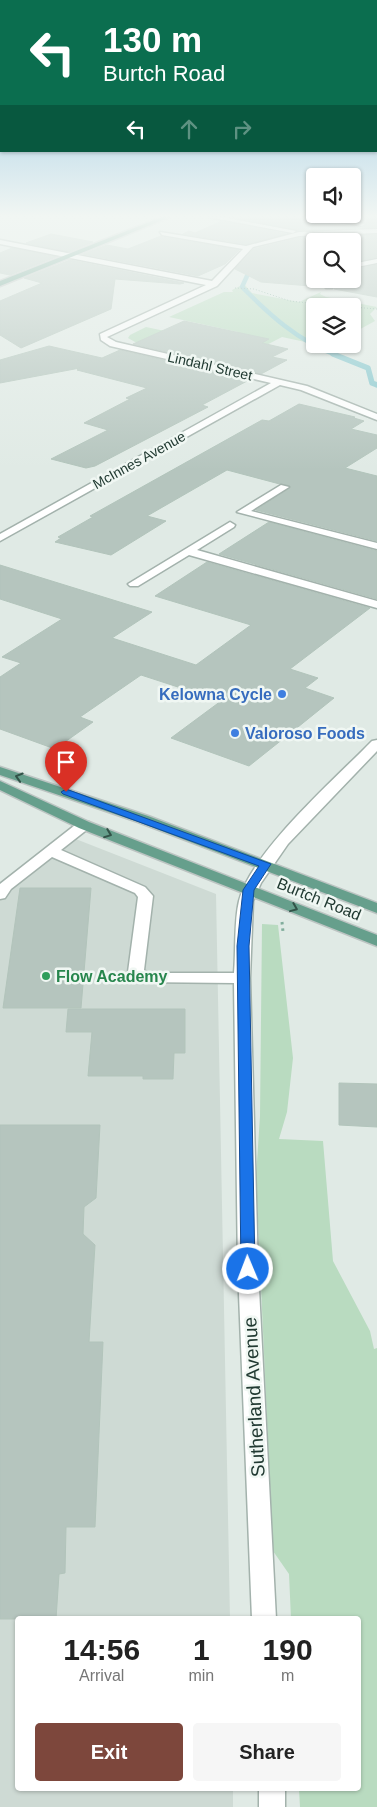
<!DOCTYPE html>
<html lang="en">
<head>
<meta charset="utf-8">
<style>
	body { margin:0; font-family:Arial,sans-serif; background:#f6f6f6; color:#222; height:100vh; display:flex; flex-direction:column; font-size:19px; white-space:nowrap }
	* { box-sizing:border-box; margin:0 }
	p { font-size:16px; color:#767676 }
	.icon { flex:none; width:28px; height:28px; fill:none; stroke:currentColor; stroke-width:2; stroke-linecap:round; stroke-linejoin:round }
	.map { position:relative; flex:1; overflow:hidden }
	.details { position:absolute; left:15px; top:1616px; width:346px; height:175px; display:flex; flex-direction:column; background:#fff; border-radius:5px; box-shadow:0 1px 4px #0004 }
	.details>* { flex:none }
	.hud { position:absolute; left:0px; top:0px; width:378px; height:152px; box-shadow:0 1px 4px #0004; background:#0b6e4f; color:#fff; overflow:hidden }
	.tools { position:absolute; left:306px; top:168px; display:grid; gap:10px }
	.tools a { display:grid; place-items:center; width:55px; height:55px; border-radius:5px; background:#fff; box-shadow:0 1px 4px #0004; font-size:25px }
	.pin { position:absolute; display:grid; place-items:center; width:42px; height:42px; color:#fff; margin:-51px -21px; border-radius:50% 50% 50% 0; rotate:-45deg; box-shadow:0 0 5px #0007 }
	.pin .icon { rotate:45deg }
	.me { position:absolute; width:55px; margin:-28px; rotate:359deg; stroke-linejoin:round; filter:drop-shadow(0 0 4px #0008) }
	.turn { display:flex; align-items:center; gap:18px; height:105px; padding:0 20px; font-size:22px }
	.turn .icon { width:65px; height:65px; stroke-width:2.5 }
	.turn b { display:block; font-size:35px; line-height:42px }
	.lanes { display:flex; align-items:center; height:48px; padding:0 20px; background:#0003; justify-content:center; gap:25px; direction:ltr }
	.lanes .off { opacity:.35 }
	.eta { display:flex; justify-content:space-evenly; align-items:center; height:85px; text-align:center }
	.eta b { font-size:30px; font-weight:700; line-height:35px }
	.button { display:flex; gap:10px; margin-top:auto; padding:10px 20px }
	.button a { flex:1; height:58px; border-radius:5px; background:#7d473c; color:#fff; font-size:20px; font-weight:700; line-height:58px; text-align:center }
	.button a+a { background:#f6f6f6; color:#222 }
	.map>svg:first-child { display:block }
</style>
</head>
<body>
<div class="map">
<svg width="377" height="1807" viewBox="0 0 377 1807">
	<rect width="100%" height="100%" fill="#e0eae5"/>
	<!-- built -->
	<path fill="#cedad4" d="M63 834 216 894 230 1619H18V1789H233V1807H0V882Z"/>
	<!-- green -->
	<path fill="#b9dbc0" d="M244 284 252 293 299 302 321 292 320 294 326 297 377 307 370 314 375 321 353 333 352 306H315V344H337L352 352 282 337 226 366 188 357 192 354 135 342 128 338 130 335 146 327 217 342 238 332 169 317 224 292H233L232 290Z
		M262 924 278 925 293 1058 287 1112 279 1139 323 1141 333 1261 370 1331 374 1349 377 1348V1807H300L299 1789H359V1619H291L289 1574 273 1551 256 1177 260 1116Z"/>
	<g fill="none" stroke-linecap="round" stroke-linejoin="round">
		<!-- stream-far1 -->
		<path stroke="#89c8ce" stroke-width="4.5" d="M252 265 242 287C270 315 298 341 336 355"/>
		<!-- stream -->
		<path stroke="#89c8ce" stroke-width="5.5" d="M333 354 368 368 372 383 377 385"/>
	</g>
	<!-- building -->
	<path fill="#b5c5be" stroke="#b2c4bb" d="M232 217H284L361 228 298 230Z
		M338 217H377V227L362 228 367 223Z
		M222 221 286 234 246 244 183 234 189 231 195 233Z
		M51 234 93 242 69 252 26 243Z
		M377 235V257L352 262V241H315V279H330L323 287 261 282 235 269 254 249 299 238Z
		M161 236 162 237 239 250 225 264 198 276 83 254 107 245 128 249Z
		M12 248 56 257 10 275 0 273V253Z
		M70 260 184 283 180 284 115 279 111 309 21 348 0 335V301L42 283 24 278Z
		M377 265V297L334 289 342 279H352V270Z
		M184 321 269 339 262 343 288 349 272 357 287 360 261 374 133 344Z
		M49 346 102 358 120 350 249 380 202 405 208 407 95 466 86 468 51 459 108 430 84 423 130 399 126 398 147 388 77 370 80 368 0 383V360Z
		M299 404 355 417 354 418 364 421 351 429 377 435V448L345 468 377 476V541L256 510 291 487 227 470 147 516 166 521 111 555 55 542 61 538 58 537 93 517 90 516 262 420 269 421Z
		M269 522 377 551V599L219 554Z
		M207 562 370 608 290 669 318 678 305 688 334 698 298 727 249 766 171 738 221 701 141 675 80 717 93 722 55 749 0 729V677L21 663 2 657 62 619 0 599V565L152 612 112 638 196 665 251 625 155 596Z
		M20 888H91L81 1008H3Z
		M68 1009H185V1053H174L173 1079H143V1076H88L92 1032H66Z
		M339 1083 377 1084V1127L339 1125Z
		M0 1125H100L96 1198 84 1207 83 1234 95 1245 89 1342H103L95 1527H66L65 1573 59 1574 56 1619H0Z"/>
	<g fill="none" stroke-linecap="round" stroke-linejoin="round">
		<!-- minor casing -->
		<g stroke="#a3b2ac" stroke-width="3">
			<path id="minor" d="M208 217H222L296 231 293 233Z
				M314 217H329L365 224 362 226Z
				M377 229V233L299 236 253 247 217 286 107 337 116 342 307 386 377 414V420L301 390 280 385 0 541V534L271 383 110 346 101 340 100 334 206 285 0 244V240L212 281 243 249 162 235 160 232 246 246 299 232Z
				M377 259V263L352 268V264Z
				M332 279H340L332 288H326L325 286Z
				M281 485 289 487 251 511 377 543V549L237 512Z
				M230 522 235 525 234 527 197 550 377 601V608L189 555 138 586H130L128 584Z
				M377 740V751L288 844 261 883 253 901 250 978 258 1269 276 1619H252L238 1269 234 983 138 982 128 972 138 897 135 893 52 857 11 889 5 898 0 899V884L79 822H89L91 825 89 828 61 850 145 887 153 896 144 970 148 973H234C236 951 234 921 239 901 250 853 337 777 372 741Z
				M259 1789H285V1807H259Z"/>
		</g>
		<!-- major casing -->
		<g stroke="#bcc4c2" stroke-width="3">
			<path id="major" d="M162 217H170L0 286V281Z
				M0 767 148 816 377 903V913L138 822 0 775Z
				M0 781 89 822 377 935V946L79 828 0 790Z"/>
		</g>
		<!-- path-far1 -->
		<path stroke="#81ad9c" stroke-width="1" stroke-dasharray="1 2" stroke-linecap="butt" d="M235 288 254 289 290 301 336 306
			M352 307 377 309"/>
		<!-- path -->
		<path stroke="#81ad9c" stroke-width="3" stroke-dasharray="2.5 4" stroke-linecap="butt" d="M282 922 283 932"/>
		<!-- minor -->
		<use href="#minor" fill="#fff" fill-rule="evenodd"/>
		<!-- major -->
		<use href="#major" fill="#669f8c" fill-rule="evenodd"/>
	</g>
	<!-- one-way arrows -->
	<defs><path id="oneway-chevron" d="M-2-3.5L2.5 0L-2 3.5" fill="none" stroke-width="1.6" stroke-linecap="round" stroke-linejoin="round" transform="scale(1.25)"/></defs>
	<g stroke="#325348">
		<use href="#oneway-chevron" transform="translate(19 777) rotate(-163)"/>
		<use href="#oneway-chevron" transform="translate(108 834) rotate(21)"/>
		<use href="#oneway-chevron" transform="translate(294 908) rotate(22)"/>
	</g>
	<!-- sky -->
	<linearGradient id="sky" x2="0" y2="1"><stop stop-color="#82bcde"/><stop offset="0.46" stop-color="#f1f6f3"/><stop offset="1" stop-color="#f1f6f3" stop-opacity="0"/></linearGradient>
	<rect width="377" height="470" fill="url(#sky)"/>
	<!-- route -->
	<path fill="#1a73e8" stroke="#114b97" d="M66 789 271 864 254 890 249 946 255 1269 253 1273H243L241 1269 237 946 243 890 259 866 63 794 61 792Z"/>
	<!-- markers -->
	<g fill="#3f7fe0" stroke="#f0f7f3" stroke-width="2">
		<circle cx="282" cy="694" r="5"/>
		<circle cx="235" cy="733" r="5"/>
	</g>
	<circle fill="#2e9e5b" stroke="#f0f7f3" stroke-width="2" cx="46" cy="976" r="5"/>
	<g text-anchor="middle" dominant-baseline="central" stroke-width="5" stroke-linejoin="round" paint-order="stroke">
		<!-- far-street labels -->
		<g font-size="14" fill="#213a32" stroke="#f0f7f3">
			<text transform="translate(210 366) rotate(13)">Lindahl Street</text>
			<text transform="translate(139 460) rotate(-29)">McInnes Avenue</text>
		</g>
		<!-- shop labels -->
		<g font-size="16" font-weight="bold" fill="#366cbe" stroke="#f0f7f3" text-anchor="end">
			<text x="272" y="694">Kelowna Cycle</text>
			<text x="245" y="733" text-anchor="start">Valoroso Foods</text>
		</g>
		<!-- street labels -->
		<g font-size="16" fill="#213a32" stroke="#f0f7f3">
			<text transform="translate(319 899) rotate(22)">Burtch Road</text>
		</g>
		<!-- leisure labels -->
		<g font-size="16" font-weight="bold" fill="#27864d" stroke="#f0f7f3" text-anchor="start">
			<text x="56" y="976">Flow Academy</text>
		</g>
		<!-- near-street labels -->
		<g font-size="19" fill="#213a32" stroke="#f0f7f3">
			<text transform="translate(254 1397) rotate(-93)">Sutherland Avenue</text>
		</g>
	</g>
</svg>
<div class="tools">
<a><svg class="icon" aria-label="sound" viewBox="0 0 24 24"><path d="M4 9h4l5-4v14l-5-4H4zM17 9q2 3 0 6"/></svg></a>
<a><svg class="icon" aria-label="search" viewBox="0 0 24 24"><circle cx="10" cy="10" r="6"/><path d="M15 15l6 6"/></svg></a>
<a><svg class="icon" aria-label="layers" viewBox="0 0 24 24"><path d="M12 4l9 5-9 5-9-5zM3 14l9 5 9-5"/></svg></a>
</div>
<div class="pin" style="left:66px;top:792px;background:#d93025"><svg class="icon" aria-label="arrive" viewBox="0 0 24 24"><path d="M6 21V4h12l-3 4 3 4H6"/></svg></div>
<svg class="me" style="left:248px;top:1269px" viewBox="-20 -20 40 40"><circle r="17" fill="#1a73e8" stroke="#fff" stroke-width="3"/><path d="M0-11L8 9 0 5-8 9z" fill="#fff"/></svg>
<div class="hud">
<div class="turn"><svg class="icon" aria-label="left" viewBox="0 0 24 24"><path d="M17 20v-9H6M10 6l-5 5 5 5"/></svg><div><b>130 m</b>Burtch Road</div></div>
<div class="lanes"><svg class="icon" aria-label="left" viewBox="0 0 24 24"><path d="M17 20v-9H6M10 6l-5 5 5 5"/></svg><svg class="icon off" aria-label="ahead" viewBox="0 0 24 24"><path d="M12 20V5M6 11l6-6 6 6"/></svg><svg class="icon off" aria-label="right" viewBox="0 0 24 24"><path d="M7 20v-9h11M14 6l5 5-5 5"/></svg></div>
</div>
<section class="details">
<div class="eta">
<div><b>14:56</b><p>Arrival</p></div>
<div><b>1</b><p>min</p></div>
<div><b>190</b><p>m</p></div>
</div>
<div class="button"><a>Exit</a><a>Share</a></div>
</section>
</div>
</body>
</html>
